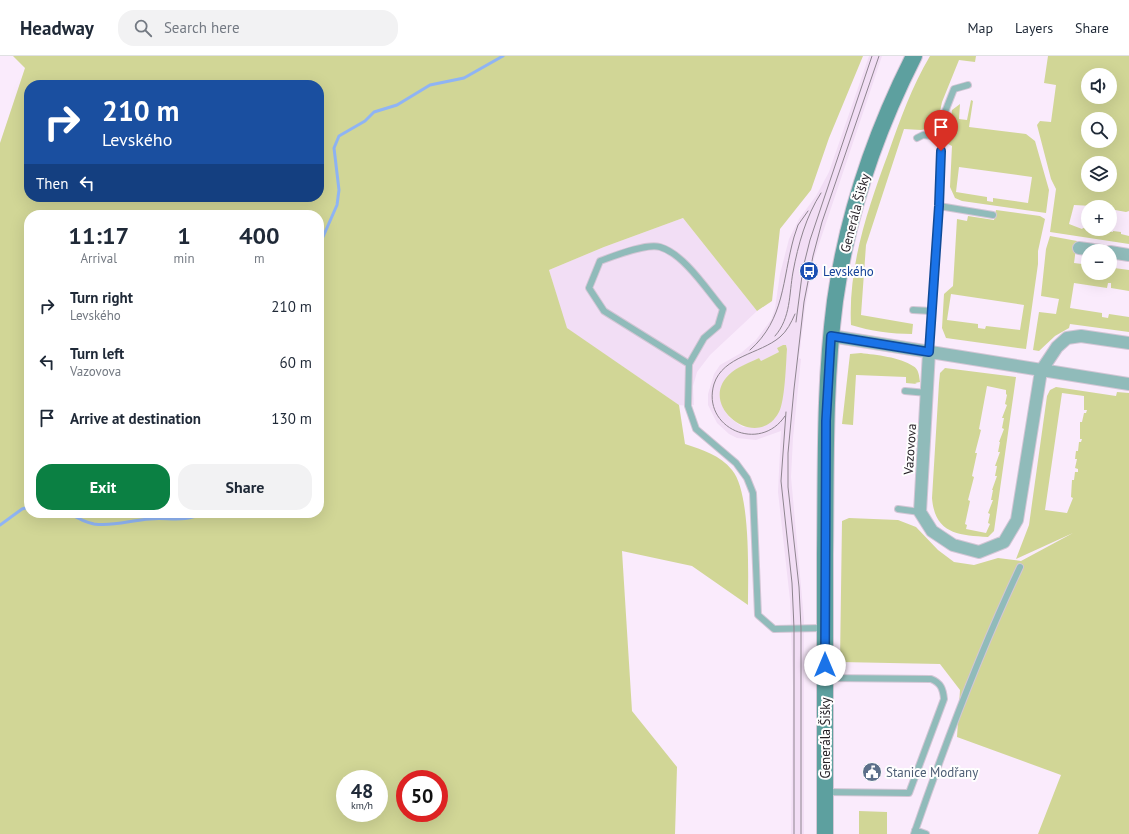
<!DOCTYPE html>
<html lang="en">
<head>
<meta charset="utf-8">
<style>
	body { margin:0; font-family:"PT Sans",sans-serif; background:#f2f2f3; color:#1f2937; height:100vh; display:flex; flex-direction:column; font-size:15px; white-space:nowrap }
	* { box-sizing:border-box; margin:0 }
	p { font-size:13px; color:#747a83 }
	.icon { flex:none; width:22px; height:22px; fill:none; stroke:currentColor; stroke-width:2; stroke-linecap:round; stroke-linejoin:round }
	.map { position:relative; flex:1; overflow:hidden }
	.drawer { position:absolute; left:24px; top:154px; width:300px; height:308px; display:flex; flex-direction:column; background:#fff; border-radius:16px; box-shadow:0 4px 16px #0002 }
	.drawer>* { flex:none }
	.banner { position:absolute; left:24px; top:24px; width:300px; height:122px; border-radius:16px; box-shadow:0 4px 16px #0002; background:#1a4fa0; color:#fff; overflow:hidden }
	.fabs { position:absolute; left:1081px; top:12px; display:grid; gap:8px }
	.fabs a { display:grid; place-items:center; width:36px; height:36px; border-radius:50%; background:#fff; box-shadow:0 4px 16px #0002; font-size:20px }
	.speed { position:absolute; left:336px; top:714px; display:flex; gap:8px; font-size:20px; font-weight:700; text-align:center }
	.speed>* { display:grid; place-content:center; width:52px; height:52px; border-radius:50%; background:#fff; box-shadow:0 4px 16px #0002; line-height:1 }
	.speed small { font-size:10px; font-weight:400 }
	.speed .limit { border:6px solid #d22; background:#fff; color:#111 }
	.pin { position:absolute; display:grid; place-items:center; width:34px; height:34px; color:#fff; margin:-41px -17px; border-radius:50% 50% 50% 0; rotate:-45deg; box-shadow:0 0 4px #0007 }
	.pin .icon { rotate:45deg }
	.me { position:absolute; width:44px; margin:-22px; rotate:0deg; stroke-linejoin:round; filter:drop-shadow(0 0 3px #0008) }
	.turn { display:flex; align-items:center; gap:14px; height:84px; padding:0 12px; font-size:18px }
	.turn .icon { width:52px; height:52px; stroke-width:2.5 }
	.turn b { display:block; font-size:28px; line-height:34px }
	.then { display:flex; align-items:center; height:38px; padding:0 12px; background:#0003; gap:8px; font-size:15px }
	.eta { display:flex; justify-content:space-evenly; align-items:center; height:68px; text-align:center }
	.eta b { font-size:24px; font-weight:700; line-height:28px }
	.button { display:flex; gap:8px; margin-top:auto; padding:8px 12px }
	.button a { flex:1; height:46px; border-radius:16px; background:#0b8043; color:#fff; font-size:16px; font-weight:700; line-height:46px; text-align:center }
	.button a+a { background:#f2f2f3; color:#1f2937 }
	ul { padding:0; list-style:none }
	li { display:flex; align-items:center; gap:12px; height:56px; padding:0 12px }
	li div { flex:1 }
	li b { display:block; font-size:15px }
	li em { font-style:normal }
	header { display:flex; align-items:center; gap:24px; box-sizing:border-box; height:56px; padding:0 20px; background:#fff; border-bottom:1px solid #e0e1e3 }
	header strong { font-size:19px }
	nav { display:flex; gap:22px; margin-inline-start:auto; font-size:14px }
	.search { width:280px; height:36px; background:#f2f2f3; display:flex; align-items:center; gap:10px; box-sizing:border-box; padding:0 14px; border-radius:16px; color:#747a83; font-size:15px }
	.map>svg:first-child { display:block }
</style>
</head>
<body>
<header>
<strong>Headway</strong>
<div class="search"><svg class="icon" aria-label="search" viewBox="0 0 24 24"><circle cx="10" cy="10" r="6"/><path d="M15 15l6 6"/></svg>Search here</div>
<nav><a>Map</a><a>Layers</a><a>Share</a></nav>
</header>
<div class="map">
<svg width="1129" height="778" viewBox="0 0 1129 778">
	<rect width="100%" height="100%" fill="#faebfc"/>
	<!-- built -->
	<path fill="#f2def5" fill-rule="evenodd" d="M869 0H882L814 203 805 252 799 302 801 303 793 382 791 421 804 563V778H791L793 631 790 544 778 436 781 375 756 384 737 382 729 378 717 367 708 349V338L714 318 720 309 741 297 755 285 771 264 775 252 780 218 789 183 799 163 816 140 829 116ZM783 289H786L787 293 781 349 778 358 768 367 757 371H743L738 368 729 361 723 352 728 321 737 313 759 302 761 305 779 296 777 292Z
		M683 162 757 255 710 299 697 316 693 330 694 349 688 350 679 349 566 272 549 214 604 191Z"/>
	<!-- green -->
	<path fill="#d1d696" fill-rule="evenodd" d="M13 0H863L829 82 811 134 780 173 772 245 757 255 683 162 604 191 549 214 567 272 679 349 685 388C703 394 720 399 732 414 751 436 748 519 748 549L692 510 622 495 632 655 677 711 675 778H0V87L25 12ZM29 29H319V141H29ZM29 159H319V457H29ZM345 723H379V757H345ZM405 723H439V757H405Z
		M930 0H976L975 6 959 4 942 46 938 65 930 72 921 74 904 73 866 189 861 259 913 268 912 278C892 278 870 275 851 269 848 210 868 152 888 98 900 64 912 30 930 0Z
		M1048 0H1129V155L1126 156 1110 153V151L1074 149 1069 168 1082 173 1083 172 1097 173V175L1106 177 1107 175 1113 176V175L1121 176V178L1129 180V188L1050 176 1056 133 1051 123 1037 69 1040 65 1051 66 1056 29 1044 27ZM1088 19H1110V41H1088ZM1088 63H1110V85H1088ZM1088 107H1110V129H1088Z
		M971 44 973 45 969 71 1026 78 1035 85 1049 134 1046 157 962 145 955 142 950 131 952 90 948 88 952 54 960 48 959 63 967 64ZM959 111 1032 121 1028 147 993 142V146L987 145V141L956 136Z
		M996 154 1040 160 1045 163 1038 195V208L1026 293 946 282 942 272 944 238 953 230 957 163 967 165 968 160 994 164ZM951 238 1024 249 1020 274 986 270 985 273 978 272V268L947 264Z
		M1050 180 1077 185 1074 207 1082 208 1088 205V217H1110V206L1114 212 1129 214V235L1111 232V227H1108L1107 232 1074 227 1070 252 1102 257V261L1108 262 1109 258 1129 261V276L1070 268 1069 272 1055 280 1039 295 1033 294 1039 256 1056 258 1059 243 1041 240 1046 193Z
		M783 289H786L787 293C786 307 785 345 779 356 757 398 693 347 732 316 740 310 751 306 759 302L761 305 779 296 777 292Z
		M861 297C876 299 900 301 913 310 919 313 919 320 920 326L915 327 917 328 906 327V321L856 319 853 369 842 368 850 298Z
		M945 312 1016 321 994 475 988 481C958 479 935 478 932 442L939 327 940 317ZM987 330 1006 334V338L1007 339 1005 348 1007 349 1002 362H1004L1002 372 1004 373 999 386H1000L998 396H1000L995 410H997L995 420H997L992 434H993L991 444H993L988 457 990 458 988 467 990 468 986 477 966 473 967 469 965 468 970 445 968 444 974 421 972 420 977 397H975L981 374 979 373Z
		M1056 331 1116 340 1117 336 1129 337V778H1038L1061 719 957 681 960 634 940 608 840 606 842 465 849 462 898 464 916 471 938 494 954 506 974 509 998 502 1021 505 1073 477 1016 503 1029 469 1047 340 1050 334ZM1062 337 1084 340V354H1087L1086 357H1084L1082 366H1080V383H1082L1081 386H1079L1078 395H1076L1075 403H1077L1075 412 1078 413V416H1075L1074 424H1072L1071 441 1073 442 1067 457 1045 454Z
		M859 755 887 756V778H859Z"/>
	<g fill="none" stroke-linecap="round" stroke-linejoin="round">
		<!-- stream -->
		<path stroke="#8fb4f4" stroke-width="3" d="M319 190 337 149 339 134 334 92 339 80 365 65 374 56 397 49 430 29 464 22 503 0
			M69 457C77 462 84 466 94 468 113 471 131 464 150 463 167 461 186 467 202 457
			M0 469 22 453 29 451"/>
		<!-- service casing -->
		<g stroke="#d3c6d5" stroke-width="8">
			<path id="service" d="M942 81 945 56 954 33 968 29
				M917 82 923 79 942 81 939 150 929 296
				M939 150 993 159
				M913 254 931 255
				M689 308 604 255 589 232 600 205C614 200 646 187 660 191 684 198 707 234 723 253L718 270 704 282 689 308 688 350 696 373 736 407 747 422 753 437 758 559 774 573 823 572
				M905 335 927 337
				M898 453 920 456
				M826 736 909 737 944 643C943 633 941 627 931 623L827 622
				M915 774 926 778
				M914 778C945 688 979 598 1020 511"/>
		</g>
		<!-- minor casing -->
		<g stroke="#d3c6d5" stroke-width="14">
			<path id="minor" d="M1079 192 1101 195
				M1110 196 1129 199
				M831 280 1129 328
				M929 296 920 456 932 475 953 489 979 496 1004 486 1017 464 1041 315 1057 291 1067 282 1081 280 1129 287"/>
		</g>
		<!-- secondary casing -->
		<g stroke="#d3c6d5" stroke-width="18">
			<path id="secondary" d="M825 778C825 685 825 592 825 499 826 415 824 329 835 245 847 160 875 77 914 0"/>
		</g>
		<!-- service -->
		<use href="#service" stroke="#90bbba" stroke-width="6"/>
		<!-- minor -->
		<use href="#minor" stroke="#90bbba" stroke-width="12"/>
		<!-- secondary -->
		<use href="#secondary" stroke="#5da09f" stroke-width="16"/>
		<!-- tram -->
		<path stroke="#8e848f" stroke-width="1" d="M796 266 803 212 810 184 872 0
			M775 280C791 262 789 238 793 216 798 189 806 160 821 137
			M750 294C785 263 782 224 794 181L798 169 808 155
			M786 356 781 425 792 527 794 572V778
			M785 360C760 398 701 372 714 328 723 300 760 298 780 281 787 275 791 267 795 258
			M801 778V572L799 531 788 431V397L794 333 804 246 813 200 822 166 879 0"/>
	</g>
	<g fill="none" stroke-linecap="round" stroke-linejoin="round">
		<!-- route casing -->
		<g stroke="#114b97" stroke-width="10">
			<path id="route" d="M825 609 826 365 831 280 929 296 939 150 941 95"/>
		</g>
		<!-- route -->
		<use href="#route" stroke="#1a73e8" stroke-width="7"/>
	</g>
	<!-- icons -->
	<defs>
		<g id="bus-disc" transform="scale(1)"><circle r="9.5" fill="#1a4fb4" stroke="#fefefe"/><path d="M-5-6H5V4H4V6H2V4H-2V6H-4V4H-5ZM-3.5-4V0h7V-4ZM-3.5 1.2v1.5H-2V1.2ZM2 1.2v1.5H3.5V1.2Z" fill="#fff"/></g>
		<g id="civic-disc" transform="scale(1)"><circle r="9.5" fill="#5c6f8a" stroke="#fefefe"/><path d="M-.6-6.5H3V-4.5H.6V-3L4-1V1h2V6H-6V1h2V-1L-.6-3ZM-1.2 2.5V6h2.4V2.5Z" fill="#fff"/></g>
	</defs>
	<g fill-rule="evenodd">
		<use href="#bus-disc" x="809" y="215"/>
		<use href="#civic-disc" x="872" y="716"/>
	</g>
	<g text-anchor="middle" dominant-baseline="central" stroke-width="4" stroke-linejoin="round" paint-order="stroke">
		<!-- street labels -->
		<g font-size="13" fill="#211c22" stroke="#fefefe">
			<text transform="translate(855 157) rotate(-75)">Generála Šišky</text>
			<text transform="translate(910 393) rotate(-86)">Vazovova</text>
			<text transform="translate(825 682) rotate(-90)">Generála Šišky</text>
		</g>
		<!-- transit labels -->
		<g font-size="13" fill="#164399" stroke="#fefefe" text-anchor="start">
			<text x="823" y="215">Levského</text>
		</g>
		<!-- service labels -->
		<g font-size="13" fill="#4e5e75" stroke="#fefefe" text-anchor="start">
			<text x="886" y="716">Stanice Modřany</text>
		</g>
	</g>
</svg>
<div class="fabs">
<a><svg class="icon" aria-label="sound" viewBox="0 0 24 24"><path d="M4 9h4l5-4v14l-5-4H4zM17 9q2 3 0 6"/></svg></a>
<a><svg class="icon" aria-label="search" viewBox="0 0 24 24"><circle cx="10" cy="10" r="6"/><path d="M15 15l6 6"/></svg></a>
<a><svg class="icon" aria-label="layers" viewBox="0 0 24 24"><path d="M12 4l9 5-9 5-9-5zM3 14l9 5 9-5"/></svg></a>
<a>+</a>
<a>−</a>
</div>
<div class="speed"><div>48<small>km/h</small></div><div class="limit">50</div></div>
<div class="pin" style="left:941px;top:95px;background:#d93025"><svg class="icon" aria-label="arrive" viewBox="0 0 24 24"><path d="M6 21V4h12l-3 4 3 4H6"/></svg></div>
<svg class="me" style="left:825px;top:609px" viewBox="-20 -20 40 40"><circle r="19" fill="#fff"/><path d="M0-13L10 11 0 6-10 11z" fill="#1a73e8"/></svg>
<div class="banner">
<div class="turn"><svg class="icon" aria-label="right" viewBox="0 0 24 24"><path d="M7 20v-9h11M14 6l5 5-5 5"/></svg><div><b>210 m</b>Levského</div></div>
<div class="then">Then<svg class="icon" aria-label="left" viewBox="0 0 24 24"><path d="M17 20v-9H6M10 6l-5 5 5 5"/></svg></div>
</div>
<section class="drawer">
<div class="eta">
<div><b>11:17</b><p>Arrival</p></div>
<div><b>1</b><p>min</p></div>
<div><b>400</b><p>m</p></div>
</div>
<ul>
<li><svg class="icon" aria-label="right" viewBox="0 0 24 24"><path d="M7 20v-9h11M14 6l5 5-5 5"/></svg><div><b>Turn right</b><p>Levského</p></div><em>210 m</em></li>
<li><svg class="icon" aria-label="left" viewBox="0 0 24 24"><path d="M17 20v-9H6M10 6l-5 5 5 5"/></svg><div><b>Turn left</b><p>Vazovova</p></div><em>60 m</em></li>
<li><svg class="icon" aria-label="arrive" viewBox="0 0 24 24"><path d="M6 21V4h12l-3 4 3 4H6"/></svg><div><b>Arrive at destination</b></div><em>130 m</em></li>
</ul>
<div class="button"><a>Exit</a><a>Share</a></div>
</section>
</div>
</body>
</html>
